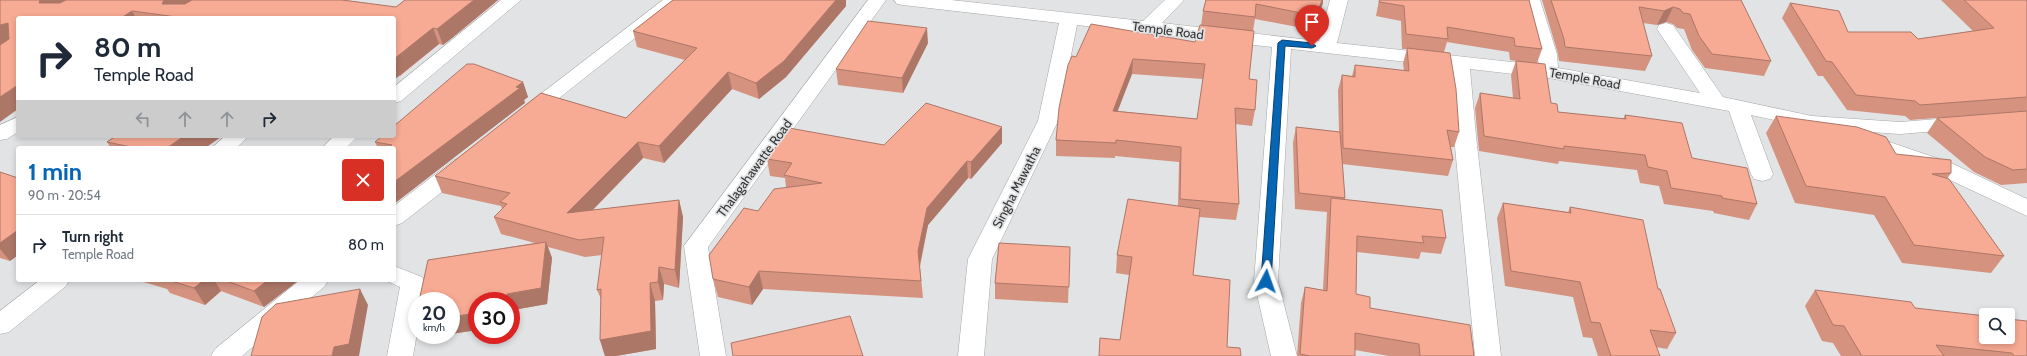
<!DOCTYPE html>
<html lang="en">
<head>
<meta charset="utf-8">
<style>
	body { margin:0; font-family:Cabin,sans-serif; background:#f2f2f3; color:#1f2937; height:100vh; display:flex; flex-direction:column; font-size:15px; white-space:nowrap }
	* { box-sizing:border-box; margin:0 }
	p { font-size:13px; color:#747a83 }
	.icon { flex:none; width:22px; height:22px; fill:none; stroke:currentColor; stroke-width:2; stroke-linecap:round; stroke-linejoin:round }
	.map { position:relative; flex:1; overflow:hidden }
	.drawer { position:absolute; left:16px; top:146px; width:380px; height:136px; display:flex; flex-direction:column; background:#fff; border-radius:4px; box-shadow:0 2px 6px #0003 }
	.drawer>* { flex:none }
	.top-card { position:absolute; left:16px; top:16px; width:380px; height:122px; border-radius:4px; box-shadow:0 2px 6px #0003; background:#fff; color:#1f2937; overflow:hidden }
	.controls { position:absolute; left:1979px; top:308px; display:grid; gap:8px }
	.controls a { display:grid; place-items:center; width:36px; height:36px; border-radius:4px; background:#fff; box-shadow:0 2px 6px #0003; font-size:20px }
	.speed { position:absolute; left:408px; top:292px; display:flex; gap:8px; font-size:20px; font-weight:700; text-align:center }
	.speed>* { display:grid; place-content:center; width:52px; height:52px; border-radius:50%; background:#fff; box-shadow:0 2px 6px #0003; line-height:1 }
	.speed small { font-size:10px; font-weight:400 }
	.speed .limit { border:6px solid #d22; background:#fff; color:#111 }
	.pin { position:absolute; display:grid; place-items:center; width:34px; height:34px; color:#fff; margin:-41px -17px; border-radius:50% 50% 50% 0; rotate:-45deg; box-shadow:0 0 4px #0007 }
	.pin .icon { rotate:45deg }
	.me { position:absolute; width:44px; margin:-22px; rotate:4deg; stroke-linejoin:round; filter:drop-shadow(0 0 3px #0008) }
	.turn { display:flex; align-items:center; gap:14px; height:84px; padding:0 12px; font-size:18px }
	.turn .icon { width:52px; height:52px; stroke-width:2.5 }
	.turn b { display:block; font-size:28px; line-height:34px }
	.lanes { display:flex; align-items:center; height:38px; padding:0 12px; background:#0003; justify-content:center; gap:20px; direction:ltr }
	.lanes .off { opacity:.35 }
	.round { display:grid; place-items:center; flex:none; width:42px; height:42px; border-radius:4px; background:#f2f2f3 }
	.summary { display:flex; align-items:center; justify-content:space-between; height:68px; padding:0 12px }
	h1 { font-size:24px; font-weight:700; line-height:30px; color:#0766b3 }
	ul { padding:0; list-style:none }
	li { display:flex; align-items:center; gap:12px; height:60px; padding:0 12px; border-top:1px solid #e0e1e3 }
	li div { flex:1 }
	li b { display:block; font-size:15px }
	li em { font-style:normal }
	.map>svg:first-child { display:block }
</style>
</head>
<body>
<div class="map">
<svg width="2027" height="356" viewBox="0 0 2027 356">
	<rect width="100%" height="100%" fill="#e2e3e4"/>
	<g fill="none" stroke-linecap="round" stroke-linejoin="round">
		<!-- minor casing -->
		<g stroke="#a5a6a7" stroke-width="1">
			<path id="minor" d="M501 0H521L401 101 394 103V87Z
				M663 0H683L534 118 527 120 520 118 517 114 520 110Z
				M868 0H886L708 247 726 356H700L684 246Z
				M894 0H951L1143 21 1165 0H1184L1162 23 1319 41 1330 0H1348L1337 43 1539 65 1537 54 1522 0H1540L1557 54 1558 68 1700 93 1657 29 1659 25 1666 23 1673 25 1723 97 1812 116 1900 122 1962 117 1969 119 1972 123 1969 127 1962 129 1900 134 1812 128 1751 115 1773 174 1770 179 1762 181 1754 179 1751 174 1729 111 1549 78 1470 69 1476 136 1501 356H1475L1454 136 1451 67 1291 49 1278 281 1297 356H1271L1254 281 1272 47 1077 25 1058 121 992 259 984 356H958L968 259 1038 121 1059 23 903 5 897 4Z
				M18 117V132L7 139 0 140V125Z
				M1866 134 1951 163 2027 199V216L1935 173 1859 146 1855 141 1859 136Z
				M225 136H249L236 148H212Z
				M334 136H358L346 148H322Z
				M462 158 470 160 473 165 470 170 402 223 394 226V206L454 160Z
				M394 266 422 277 425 283 422 301H417V333L413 356H387L400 287 385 280H394Z
				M40 280H69L66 286 9 332 0 334V311Z
				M300 280H328L325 286 242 356H211L215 349Z"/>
		</g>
		<!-- minor -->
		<use href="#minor" fill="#fff" fill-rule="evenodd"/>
	</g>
	<!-- wall -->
	<path fill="#d4927f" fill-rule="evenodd" d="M0 0H345L396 7 405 0H498L452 38 443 45 439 44 400 76 394 18H18Z
		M673 0H846V6L786 77 759 99 732 89 664 163 643 158 593 210 679 200 683 217 679 288 664 284 663 300 655 301 656 349 616 356H605L600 340 601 299 597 290 602 255 585 257 548 247 552 258 547 304 513 310 511 324V301H477V330L451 334V301H419L428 260 535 243 501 234 494 217 502 209 501 206 442 193 435 176 541 93 626 118 685 60 637 47 633 31Z
		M1206 0 1323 3 1313 30 1255 19 1253 31 1249 79 1255 110 1252 126 1235 124 1239 204 1236 220 1199 217 1193 275 1227 347 1241 356H1099L1100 338 1120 340 1129 275 1116 273 1117 255 1178 206 1179 162 1115 156V158L1056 156V140L1076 57 1195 42 1201 26 1203 11ZM1132 74 1203 79 1197 119 1117 111Z
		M1379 0H1529L1542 49 1537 63 1551 103 1558 112 1623 119 1625 115 1692 158 1757 204 1749 220 1714 213 1713 211 1664 204 1659 186 1640 183 1637 170 1559 161 1558 164 1479 151 1475 108 1480 93 1513 98 1511 75 1516 61 1510 60 1509 52 1447 42 1444 52 1459 132 1454 147H1451L1453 160 1448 176 1342 164 1345 198V200L1446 238 1441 254 1421 252 1419 259 1357 252 1356 294 1370 308 1474 356H1389L1355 350V356H1297L1301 303 1305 287 1323 290 1327 212 1295 209 1293 143 1296 127 1339 132 1338 90 1342 75 1352 76 1355 65 1404 71 1403 63 1407 49H1402L1401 21 1376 16Z
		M1542 0H1741L1771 61 1764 76 1705 68 1692 50 1684 29 1677 28 1673 24 1666 22 1657 25 1643 23 1652 56 1645 71 1559 61 1558 54Z
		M1941 0H2027V111L1910 120 1905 116 1847 110 1823 76H1818L1782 18 1790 3 1848 32 1918 39 1973 31Z
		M928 43 903 93 838 85 836 69Z
		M523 82 528 97 524 100 525 103 394 148H378L375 142Z
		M2027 111V183L2001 185 1974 172 1927 133 1937 118Z
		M1776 116 1896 154 1951 173 1947 179 2004 256 1991 273 1902 263 1874 215 1795 203 1766 133Z
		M1002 127V143L971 179 968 178 928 225 920 267 923 298 763 289 752 305 718 297 713 279 758 211 786 187 785 178 770 176 767 159 884 145Z
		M116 136H222L205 148H111L107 142Z
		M0 172 18 178V255L10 261 0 258Z
		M1503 203 1568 212 1570 207 1658 289 1676 333 1667 349 1656 347 1660 356H1598L1592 338 1583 337 1573 297 1505 286 1497 218Z
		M1070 247 1068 303 995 299V283Z
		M137 280H299L264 307 221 291 205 305 170 293 167 289Z
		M1815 290 1915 308 2027 356H1841L1833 343 1822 341 1805 306Z"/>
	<!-- shaded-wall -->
	<path fill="#ad7768" d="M40 0H71L52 13 39 3Z
		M164 0H194L172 17 162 4Z
		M474 0H498L452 38 443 45 437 29Z
		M836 0H846V6L786 77 759 99 756 83Z
		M1322 0H1323V3L1313 30 1316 16Z
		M1673 7 1666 22 1657 25 1664 11Z
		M132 11 136 18H121Z
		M8 23 18 37 0 48V25Z
		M433 28 439 44 394 80V59Z
		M927 28 928 43 903 93 902 78Z
		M1133 59 1132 74 1112 126 1113 111Z
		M728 72 732 89 664 163 659 146Z
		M523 82 528 97 524 100 525 103 394 204V182Z
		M18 85V109L0 122V97Z
		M1002 127V143L971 179V162Z
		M184 136H222L205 148H167Z
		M638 142 643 158 573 230 567 213Z
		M967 161 968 178 928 225 919 268 918 251 927 208Z
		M679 200 683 217 679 288 675 270Z
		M18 230V255L10 261 0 249V243Z
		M546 242 552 258 547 304 513 310 511 324V301H506L507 294Z
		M659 267 664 284 663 300 658 282Z
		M759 271 763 289 752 305 749 287Z
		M204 280H214L221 291 205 305 194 288Z
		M268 280H299L264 307 254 291Z
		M650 283 655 301 656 349 616 356H605L600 340Z
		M360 289 368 305 359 356H332L334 347Z
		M477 313V330L451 334V317Z
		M417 322V328L414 323Z
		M420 335H447L423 339Z"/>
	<!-- building -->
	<path fill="#f7aa94" stroke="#ad7768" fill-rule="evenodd" d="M0 0H40L39 3H60L66 0H164L162 4H185L192 0H342L396 7 405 0H474L437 29 433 28 394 59V18H184L132 11 121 18H18V85L0 97V45L9 39 8 23 0 25Z
		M673 0H836L784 61 756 83 728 72 659 146 638 142 567 213 679 200 675 270 659 267 658 282 650 283 651 331 600 340 601 289 597 290 604 237 579 240 494 217 507 204 500 202 510 193 435 176 541 93 626 118 697 48 633 31Z
		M1206 0H1322L1316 16 1256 4 1255 17 1203 11Z
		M1380 0H1529L1542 49 1515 46 1514 38 1447 27 1448 39 1406 34 1404 6 1379 2Z
		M1551 0H1741L1771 61 1712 54 1699 36 1690 14 1683 13 1680 9 1673 7 1664 11 1639 7 1652 56 1565 47 1564 39Z
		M1964 0H2027V97L1920 105 1915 101 1856 95 1832 62 1826 61 1790 3 1839 11 1848 32H1911L1918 39 1994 28Z
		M868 21 927 28 902 78 836 69Z
		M1091 24 1195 42 1200 25 1254 31 1249 79 1257 80 1255 110 1235 108 1239 204 1180 199 1181 147 1116 140V143L1056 140 1059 108 1068 65 1072 56 1076 57ZM1133 59 1205 64 1197 119 1113 111Z
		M1407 48 1450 53 1456 89 1459 132 1447 130 1453 160 1343 148 1342 75 1355 77V65L1409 71Z
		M1516 61 1545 64 1551 103 1557 104 1558 112 1626 119 1625 115 1682 123 1692 158 1747 168 1757 204 1722 198V196L1671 188 1667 171 1648 167 1645 155 1564 146V149L1484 136 1480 93 1520 99Z
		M467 64H474L523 82 516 87 520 88 394 182V148H388L392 145 375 142 382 136H394V126Z
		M926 103 1002 127 971 162 967 161 927 208 918 251 921 281 759 271 749 287 713 279 709 255 744 208 758 211 774 189 822 183 784 175 792 163 767 159 789 128 884 145Z
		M2027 111V169L2013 170 1985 157 1937 118Z
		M1776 116 1857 127 1886 137 1896 154 1951 160V173L1932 174 1949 179 2004 256 1914 245 1885 197 1806 186Z
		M1296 127 1340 132 1345 198 1299 193Z
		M116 136H184L167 148H136L107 142Z
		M0 172 18 178V230L0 243Z
		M1331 198 1442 210 1446 238 1422 236 1424 243 1357 236 1356 294 1370 297V308L1470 325 1474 356H1420L1419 344 1355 333V356H1310L1300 354 1305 287 1327 291Z
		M1128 199 1200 209 1193 275 1230 280 1227 347 1240 348 1241 356H1099L1100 338 1120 340 1132 257 1117 255Z
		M1503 203 1571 213 1570 207 1643 220 1658 289H1660L1676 333 1650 330 1660 356H1611L1600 323 1591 322 1580 282 1511 271Z
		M546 242 541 288 507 294 506 301H477V313L451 317V301H419L428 260Z
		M999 243 1070 247 1069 287 995 283Z
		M168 280H204L194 288Z
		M224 280H268L254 291Z
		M360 289 349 344 334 347 332 356H251L262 317 276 304Z
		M1815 290 1911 302 1915 308 1986 316V337H2008V319L2027 321V356H2014L2012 353 1936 345 1944 356H1862L1844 326 1833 325Z
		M417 311V322L414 323Z
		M850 316 863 356H733L731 343Z"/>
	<!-- route -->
	<path fill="#0766b3" stroke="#054274" d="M1282 40 1312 43 1316 46 1312 48 1285 46 1271 281 1266 285 1261 281 1278 43Z"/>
	<g text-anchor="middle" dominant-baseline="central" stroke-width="3.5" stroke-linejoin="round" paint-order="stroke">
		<!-- street labels -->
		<g font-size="13" fill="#353536" stroke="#e2e3e4">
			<text transform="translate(1168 30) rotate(7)">Temple Road</text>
			<text transform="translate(1585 78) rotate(10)">Temple Road</text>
			<text transform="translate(754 168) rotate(-54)">Thalagahawatte Road</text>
			<text transform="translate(1016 187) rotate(-63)">Singha Mawatha</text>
		</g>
	</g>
</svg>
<div class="controls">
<a><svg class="icon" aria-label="search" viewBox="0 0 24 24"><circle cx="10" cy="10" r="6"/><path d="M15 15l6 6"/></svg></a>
</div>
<div class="speed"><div>20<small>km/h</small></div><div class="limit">30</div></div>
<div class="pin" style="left:1312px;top:46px;background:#d93025"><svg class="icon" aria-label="arrive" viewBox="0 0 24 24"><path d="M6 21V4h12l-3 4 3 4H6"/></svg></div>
<svg class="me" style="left:1266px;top:281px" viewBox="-20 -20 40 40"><path d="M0-17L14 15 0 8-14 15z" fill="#0766b3" stroke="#fff" stroke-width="4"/></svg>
<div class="top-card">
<div class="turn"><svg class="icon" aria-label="right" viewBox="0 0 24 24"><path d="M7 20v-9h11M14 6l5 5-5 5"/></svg><div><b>80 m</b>Temple Road</div></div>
<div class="lanes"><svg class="icon off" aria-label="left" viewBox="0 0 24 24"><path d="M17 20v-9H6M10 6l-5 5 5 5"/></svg><svg class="icon off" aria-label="ahead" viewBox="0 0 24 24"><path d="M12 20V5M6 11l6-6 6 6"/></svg><svg class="icon off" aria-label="ahead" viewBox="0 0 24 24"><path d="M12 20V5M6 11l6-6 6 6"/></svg><svg class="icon" aria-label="right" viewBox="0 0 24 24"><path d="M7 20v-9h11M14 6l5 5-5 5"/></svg></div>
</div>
<section class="drawer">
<div class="summary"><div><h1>1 min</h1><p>90 m · 20:54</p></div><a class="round" style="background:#d93025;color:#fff"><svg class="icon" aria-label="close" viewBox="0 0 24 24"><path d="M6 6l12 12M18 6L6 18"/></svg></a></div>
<ul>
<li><svg class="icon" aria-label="right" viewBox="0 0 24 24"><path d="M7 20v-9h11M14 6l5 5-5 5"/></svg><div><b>Turn right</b><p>Temple Road</p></div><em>80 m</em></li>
</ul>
</section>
</div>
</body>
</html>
